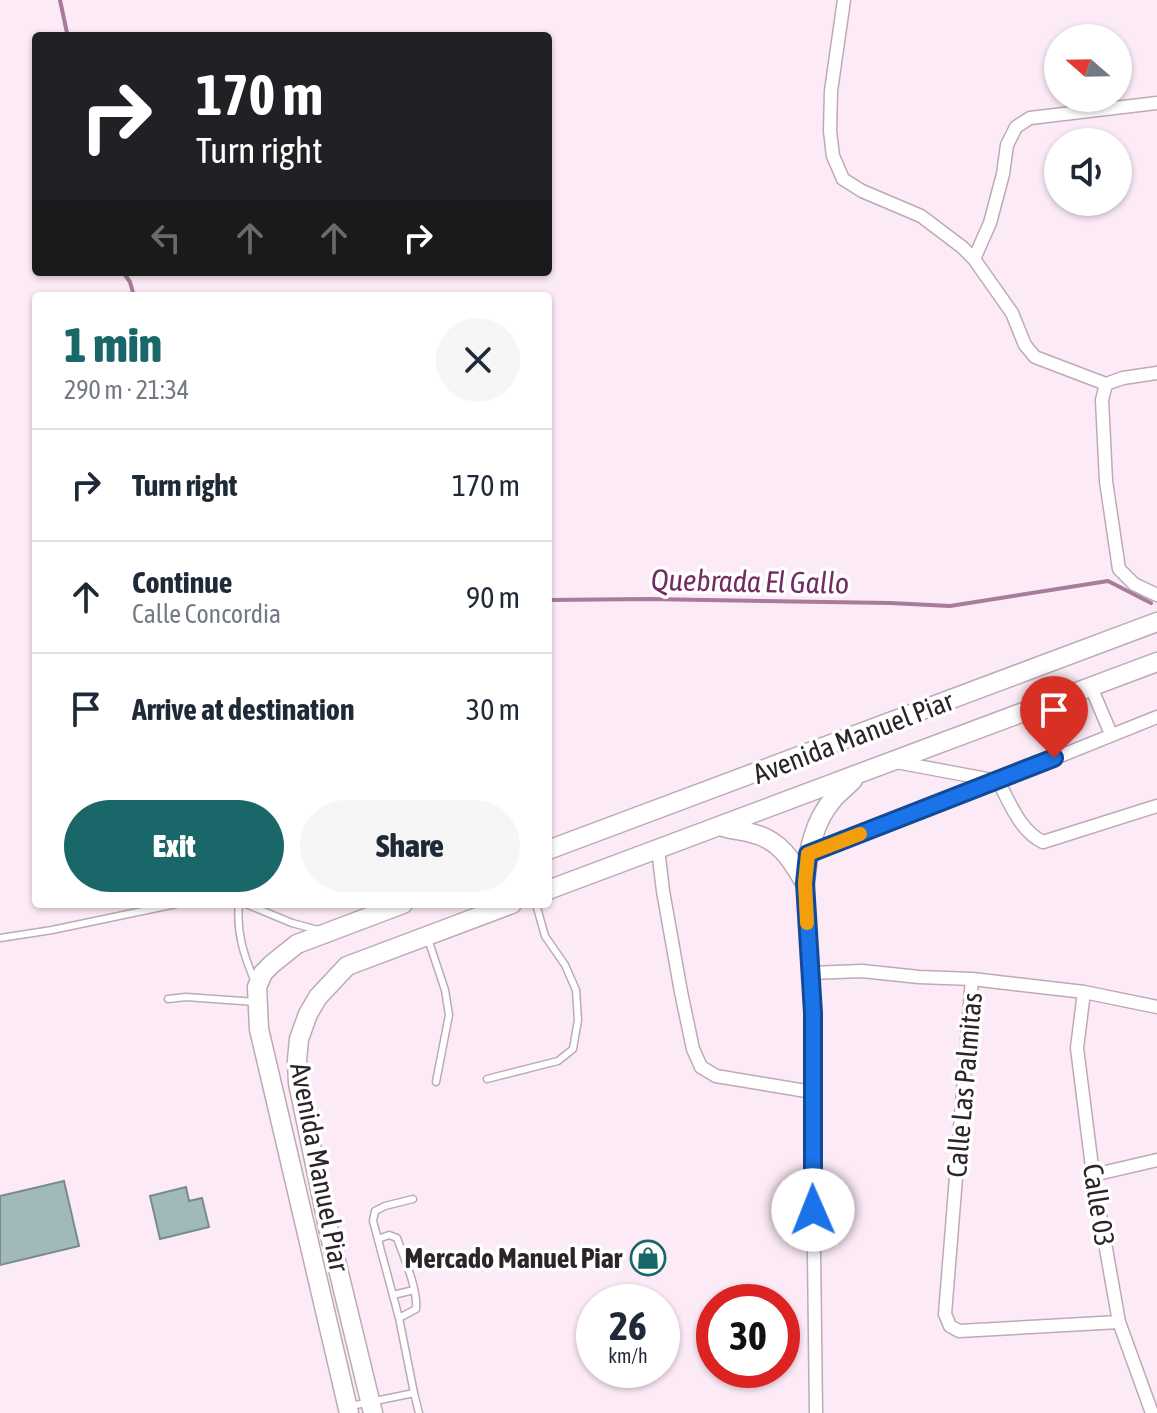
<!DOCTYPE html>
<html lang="en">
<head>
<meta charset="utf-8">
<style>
	body { margin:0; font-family:"Asap Condensed",sans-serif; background:#f6f6f7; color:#1f2937; height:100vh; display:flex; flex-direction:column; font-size:30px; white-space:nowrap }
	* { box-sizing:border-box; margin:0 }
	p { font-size:26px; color:#747a83 }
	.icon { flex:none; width:44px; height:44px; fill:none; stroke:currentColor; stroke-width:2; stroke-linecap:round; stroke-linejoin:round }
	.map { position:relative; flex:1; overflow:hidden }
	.side { position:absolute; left:32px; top:292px; width:520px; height:616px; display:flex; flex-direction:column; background:#fff; border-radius:8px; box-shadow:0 2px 6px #0004 }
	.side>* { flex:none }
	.top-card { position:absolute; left:32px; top:32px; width:520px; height:244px; border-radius:8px; box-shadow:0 2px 6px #0004; background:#202124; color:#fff; overflow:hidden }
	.needle { width:52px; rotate:290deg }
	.fabs { position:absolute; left:1044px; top:24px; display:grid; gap:16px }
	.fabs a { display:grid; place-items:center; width:88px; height:88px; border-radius:50%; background:#fff; box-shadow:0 2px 6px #0004; font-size:40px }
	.speed { position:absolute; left:576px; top:1284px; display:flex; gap:16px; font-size:40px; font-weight:700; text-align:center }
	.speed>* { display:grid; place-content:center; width:104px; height:104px; border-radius:50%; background:#fff; box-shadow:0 2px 6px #0004; line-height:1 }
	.speed small { font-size:20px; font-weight:400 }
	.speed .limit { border:12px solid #d22; background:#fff; color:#111 }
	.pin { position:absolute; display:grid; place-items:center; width:68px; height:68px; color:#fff; margin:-82px -34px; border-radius:50% 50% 50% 0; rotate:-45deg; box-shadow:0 0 8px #0007 }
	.pin .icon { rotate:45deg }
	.me { position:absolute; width:88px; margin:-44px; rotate:359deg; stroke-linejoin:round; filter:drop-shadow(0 0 6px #0008) }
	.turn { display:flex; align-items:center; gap:28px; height:168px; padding:0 32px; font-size:36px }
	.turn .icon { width:104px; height:104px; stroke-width:2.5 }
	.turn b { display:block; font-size:56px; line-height:68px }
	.lanes { display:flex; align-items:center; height:76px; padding:0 32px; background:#0003; justify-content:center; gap:40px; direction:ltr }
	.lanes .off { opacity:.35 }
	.round { display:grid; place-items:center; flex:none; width:84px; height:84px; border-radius:42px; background:#f6f6f7 }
	.summary { display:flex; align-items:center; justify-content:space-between; height:136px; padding:0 32px }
	h1 { font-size:48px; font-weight:800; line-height:60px; color:#196768 }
	.primary-button { display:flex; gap:16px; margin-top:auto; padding:16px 32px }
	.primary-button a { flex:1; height:92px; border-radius:48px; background:#196768; color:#fff; font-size:32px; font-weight:800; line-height:92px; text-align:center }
	.primary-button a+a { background:#f6f6f7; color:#1f2937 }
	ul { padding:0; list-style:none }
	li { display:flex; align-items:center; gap:24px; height:112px; padding:0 32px; border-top:2px solid #e0e1e3 }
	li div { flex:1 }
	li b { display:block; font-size:30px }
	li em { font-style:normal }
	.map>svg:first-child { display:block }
</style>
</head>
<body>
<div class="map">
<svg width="1157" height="1413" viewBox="0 0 1157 1413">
	<rect width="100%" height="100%" fill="#fceaf6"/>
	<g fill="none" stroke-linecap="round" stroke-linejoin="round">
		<!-- stream -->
		<path stroke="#a77b99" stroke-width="4" d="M60 0 67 33 71 36
			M123 272 130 282 134 296
			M548 600 648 599 890 603 950 606 1108 581 1151 603"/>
	</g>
	<!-- building -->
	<path fill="#a2b9b9" stroke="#778d8d" stroke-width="2" d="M64 1181 79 1246 0 1265V1196Z
		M186 1187 189 1201 202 1198 209 1227 160 1239 150 1196Z"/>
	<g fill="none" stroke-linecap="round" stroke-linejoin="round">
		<!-- lane casing -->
		<g stroke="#bcabb6" stroke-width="9">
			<path id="lane" d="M239 904C236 932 244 956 255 982
				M246 904 292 923 318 930
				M0 938 52 930 176 904
				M428 939 445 990 449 1015 436 1082
				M168 999 186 997 256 1002
				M487 1079 558 1061 573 1049 578 1020 576 990 565 965 545 936 536 904
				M413 1199 385 1206 375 1211 373 1221 399 1318 414 1393
				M378 1239 389 1235 397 1238C404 1258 418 1289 416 1309L399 1318
				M393 1295 414 1290
				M351 1406 414 1393 419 1413"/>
		</g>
		<!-- street casing -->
		<g stroke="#bcabb6" stroke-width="15">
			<path id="street" d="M844 0 831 91 830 131 833 156 843 179 862 191 921 216 962 247 974 259 1012 313 1025 345 1035 357 1106 384
				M974 259 990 223 1003 174 1007 145 1016 127 1030 118 1157 103
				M1106 384 1102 400 1106 481 1119 569 1134 584 1157 595
				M1106 384 1123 378 1157 373
				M1091 687 1111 734
				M896 762 998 781 1157 717
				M658 849 663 891 681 992 693 1049 701 1067 716 1076 812 1092
				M808 854 998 781C1010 803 1020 831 1043 842L1157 806
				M805 883 813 1013 812 1092 816 1413
				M810 973 862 971 919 977 972 979 1084 992 1157 1007
				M972 979 945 1314 950 1326 959 1331 1119 1322
				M1084 992 1077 1048 1093 1175 1119 1322 1152 1413
				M1093 1175 1157 1160"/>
		</g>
		<!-- secondary casing -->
		<g stroke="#bcabb6" stroke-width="21">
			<path id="secondary" d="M720 826C730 830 741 830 751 833 779 839 791 859 805 883
				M548 850 1157 622
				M805 883C808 852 813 822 834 798 840 792 847 786 853 780
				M548 890 1157 662
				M349 1413 259 1029 257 987 263 973 272 964 297 944 403 904
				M373 1413 329 1232 298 1083 297 1060 299 1039 308 1014 318 997 347 966 512 904"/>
		</g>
		<!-- lane -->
		<use href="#lane" stroke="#fff" stroke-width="6"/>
		<!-- street -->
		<use href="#street" stroke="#fff" stroke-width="12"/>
		<!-- secondary -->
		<use href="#secondary" stroke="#fff" stroke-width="18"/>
	</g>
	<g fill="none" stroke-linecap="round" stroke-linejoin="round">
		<!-- route casing -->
		<g stroke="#114b97" stroke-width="20">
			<path id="route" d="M813 1210V1013L805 883 808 854 1054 758"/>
		</g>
		<!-- route -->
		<use href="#route" stroke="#1a73e8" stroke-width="14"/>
		<!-- slow -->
		<path stroke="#f59e0b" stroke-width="14" d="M807 923 805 883 808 854 860 834"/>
	</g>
	<!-- icons -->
	<defs>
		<g id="shop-ring" transform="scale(1.8)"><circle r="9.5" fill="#fff" stroke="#196768" stroke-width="1.5"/><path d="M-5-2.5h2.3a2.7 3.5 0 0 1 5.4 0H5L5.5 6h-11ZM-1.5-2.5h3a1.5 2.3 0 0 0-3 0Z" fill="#196768"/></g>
	</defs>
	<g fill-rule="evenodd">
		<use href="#shop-ring" x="648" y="1258"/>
	</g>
	<g text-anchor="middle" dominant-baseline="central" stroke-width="7" stroke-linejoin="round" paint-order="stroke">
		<!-- street labels -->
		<g font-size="28" fill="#2b2429" stroke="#fff">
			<text transform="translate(853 737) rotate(-21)">Avenida Manuel Piar</text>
			<text transform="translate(964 1085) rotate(-85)">Calle Las Palmitas</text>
			<text transform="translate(320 1167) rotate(79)">Avenida Manuel Piar</text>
			<text transform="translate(1099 1205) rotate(81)">Calle 03</text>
		</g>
		<!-- poi labels -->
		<g font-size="28" font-weight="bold" fill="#2b2429" stroke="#fff" text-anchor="end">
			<text x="622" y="1258">Mercado Manuel Piar</text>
		</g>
		<!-- water labels -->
		<g font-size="30" font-style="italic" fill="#722c60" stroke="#fff">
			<text transform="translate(750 581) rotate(1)">Quebrada El Gallo</text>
		</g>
	</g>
</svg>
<div class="fabs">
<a><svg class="needle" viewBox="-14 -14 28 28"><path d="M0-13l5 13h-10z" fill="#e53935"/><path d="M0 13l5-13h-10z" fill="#747a83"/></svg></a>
<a><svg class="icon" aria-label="sound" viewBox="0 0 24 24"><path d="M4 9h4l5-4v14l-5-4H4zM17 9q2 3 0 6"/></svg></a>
</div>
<div class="speed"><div>26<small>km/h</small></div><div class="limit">30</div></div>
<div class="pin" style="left:1054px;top:758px;background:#d93025"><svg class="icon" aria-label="arrive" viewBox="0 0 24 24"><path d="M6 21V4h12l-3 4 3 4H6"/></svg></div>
<svg class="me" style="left:813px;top:1210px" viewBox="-20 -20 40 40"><circle r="19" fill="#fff"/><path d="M0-13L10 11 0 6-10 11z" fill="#1a73e8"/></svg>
<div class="top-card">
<div class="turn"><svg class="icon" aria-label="right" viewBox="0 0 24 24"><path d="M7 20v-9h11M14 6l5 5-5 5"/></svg><div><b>170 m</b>Turn right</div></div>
<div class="lanes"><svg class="icon off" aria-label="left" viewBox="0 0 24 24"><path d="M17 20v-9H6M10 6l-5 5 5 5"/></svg><svg class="icon off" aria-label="ahead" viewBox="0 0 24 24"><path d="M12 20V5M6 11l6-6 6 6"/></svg><svg class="icon off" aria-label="ahead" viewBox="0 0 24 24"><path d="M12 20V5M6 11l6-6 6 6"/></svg><svg class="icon" aria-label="right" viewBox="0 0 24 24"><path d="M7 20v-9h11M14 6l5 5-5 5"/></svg></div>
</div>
<section class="side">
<div class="summary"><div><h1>1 min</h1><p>290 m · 21:34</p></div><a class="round"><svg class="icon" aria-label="close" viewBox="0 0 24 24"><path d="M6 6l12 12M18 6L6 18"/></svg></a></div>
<ul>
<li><svg class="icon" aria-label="right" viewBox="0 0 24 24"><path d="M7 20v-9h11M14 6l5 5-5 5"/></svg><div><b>Turn right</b></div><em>170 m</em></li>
<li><svg class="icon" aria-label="ahead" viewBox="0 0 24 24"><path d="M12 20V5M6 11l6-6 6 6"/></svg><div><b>Continue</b><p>Calle Concordia</p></div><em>90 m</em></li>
<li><svg class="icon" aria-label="arrive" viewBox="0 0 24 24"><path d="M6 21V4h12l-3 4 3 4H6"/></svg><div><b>Arrive at destination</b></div><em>30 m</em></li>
</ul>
<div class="primary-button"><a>Exit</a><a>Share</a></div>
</section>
</div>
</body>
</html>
